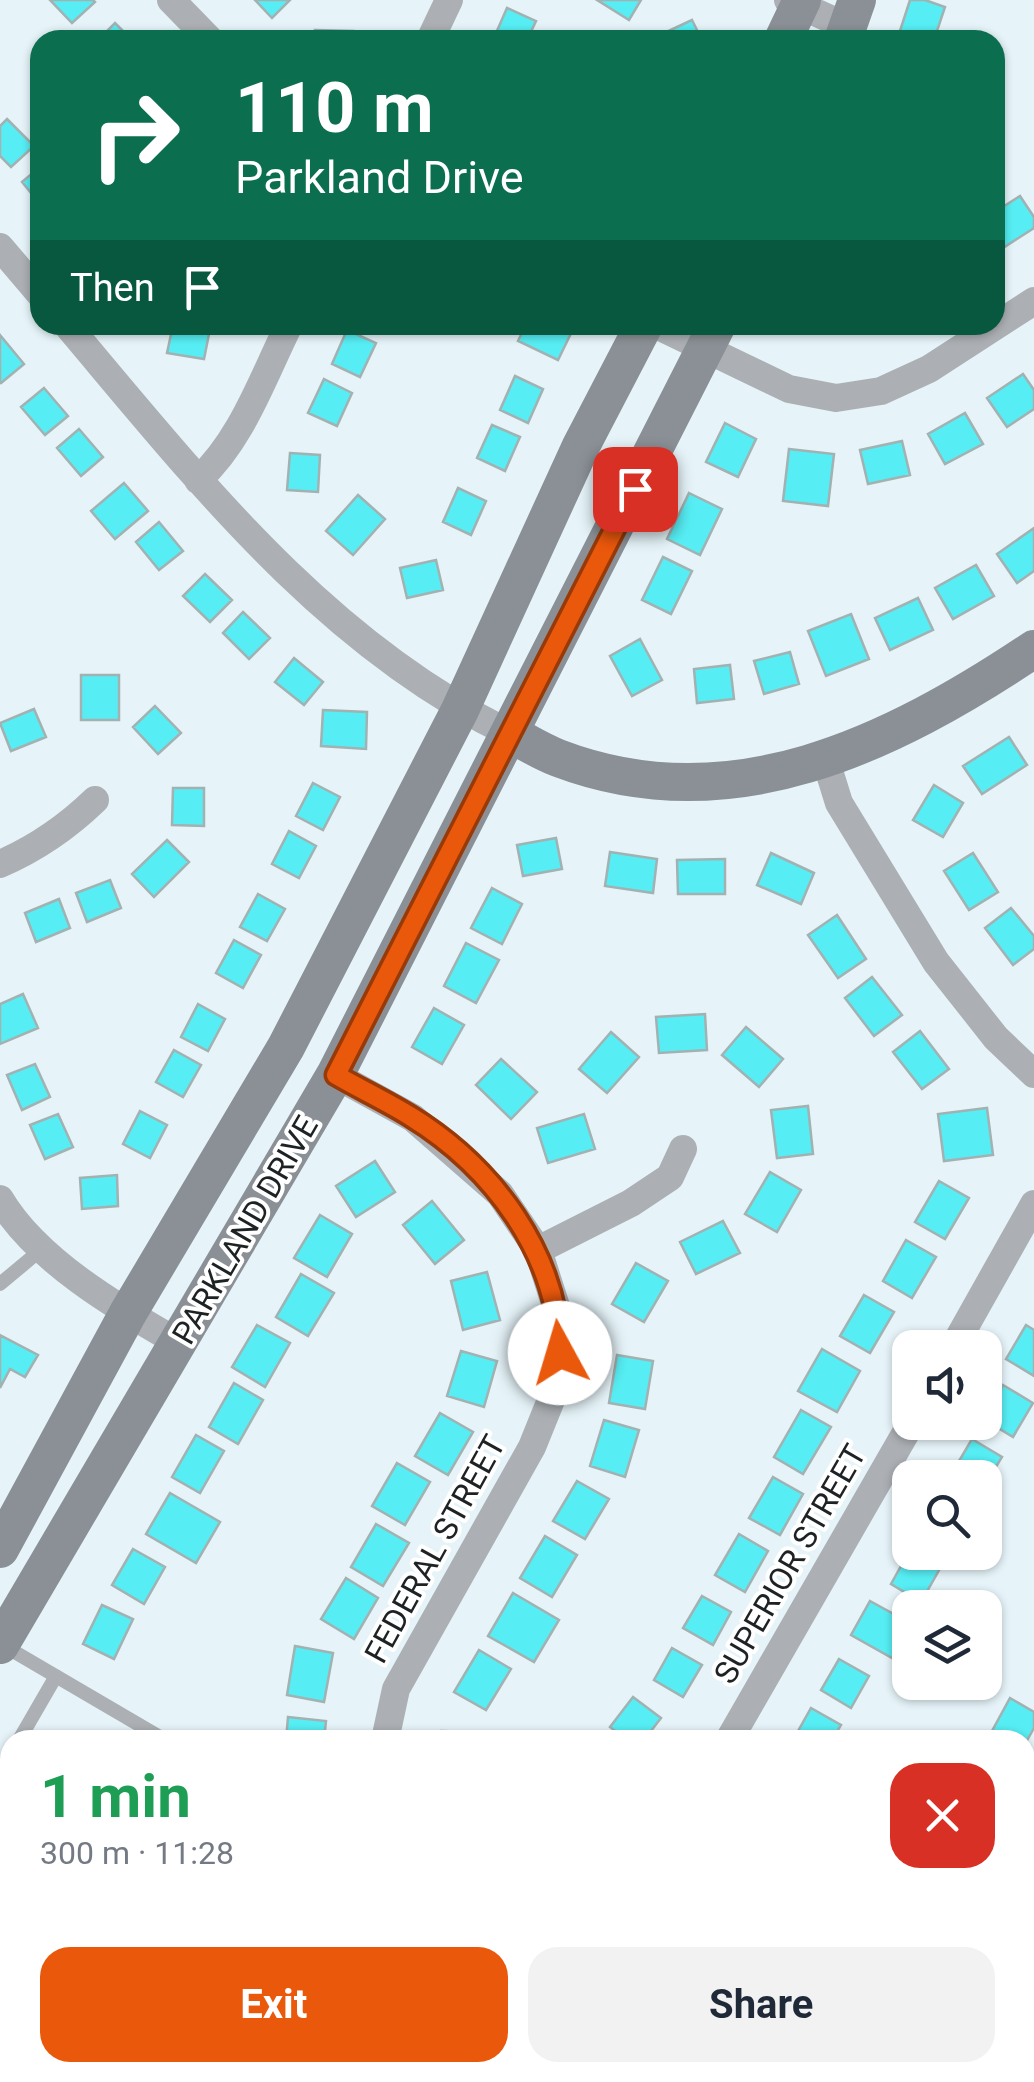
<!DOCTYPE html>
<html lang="en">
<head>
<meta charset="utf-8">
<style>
	body { margin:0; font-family:Roboto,sans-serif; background:#f2f2f3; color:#1f2937; height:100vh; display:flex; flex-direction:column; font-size:38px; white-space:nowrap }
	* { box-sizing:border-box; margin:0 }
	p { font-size:32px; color:#747a83 }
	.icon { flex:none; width:55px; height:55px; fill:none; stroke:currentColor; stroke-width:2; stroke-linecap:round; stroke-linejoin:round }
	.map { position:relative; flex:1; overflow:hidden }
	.panel { position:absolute; left:0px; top:1730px; width:1035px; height:352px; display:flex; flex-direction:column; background:#fff; border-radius:30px 30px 0 0; box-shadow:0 2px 8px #0004 }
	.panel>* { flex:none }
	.hud { position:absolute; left:30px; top:30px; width:975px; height:305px; border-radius:30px; box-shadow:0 2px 8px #0004; background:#0b6e4f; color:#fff; overflow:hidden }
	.controls { position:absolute; left:892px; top:1330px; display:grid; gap:20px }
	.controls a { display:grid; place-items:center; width:110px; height:110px; border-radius:20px; background:#fff; box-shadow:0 2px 8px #0004; font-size:50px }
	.pin { position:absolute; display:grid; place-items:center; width:85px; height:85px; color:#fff; margin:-42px; border-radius:20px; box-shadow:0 5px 15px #0006 }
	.me { position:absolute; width:110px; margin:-55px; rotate:354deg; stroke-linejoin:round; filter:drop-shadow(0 0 8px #0008) }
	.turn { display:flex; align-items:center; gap:35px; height:210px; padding:0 40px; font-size:45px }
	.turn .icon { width:130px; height:130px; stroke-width:2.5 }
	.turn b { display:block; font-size:70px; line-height:85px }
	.then { display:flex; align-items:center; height:95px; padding:0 40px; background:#0003; gap:20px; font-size:38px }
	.round { display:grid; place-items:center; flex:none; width:105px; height:105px; border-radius:30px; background:#f2f2f3 }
	.head { display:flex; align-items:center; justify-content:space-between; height:170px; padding:0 40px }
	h1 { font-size:60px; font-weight:700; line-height:75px; color:#1e9e55 }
	.action { display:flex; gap:20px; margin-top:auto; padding:20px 40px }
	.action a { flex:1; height:115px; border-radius:30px; background:#ea580c; color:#fff; font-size:40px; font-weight:700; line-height:115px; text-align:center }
	.action a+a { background:#f2f2f3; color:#1f2937 }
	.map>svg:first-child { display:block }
</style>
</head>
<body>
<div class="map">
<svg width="1034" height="2082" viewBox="0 0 1034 2082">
	<rect width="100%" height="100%" fill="#e6f4f9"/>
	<!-- building -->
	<path fill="#56eef4" stroke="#a2b1b1" stroke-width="2.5" d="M50 0H93L95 2 72 23Z
		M255 0H290L272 18Z
		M597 0H641L629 20Z
		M910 0H925L945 7 934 40H897Z
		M507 8 536 21 527 40H493Z
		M692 20 702 40H668L664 33Z
		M115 23 132 40H98Z
		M315 30 353 31 352 40H315Z
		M7 119 34 146 11 167 0 156V126Z
		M40 167V204L22 182Z
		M1020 196 1034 217V228L1003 248 995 236V212Z
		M173 325 210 329 204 359 167 353Z
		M526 325H570L574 327 558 360 518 341Z
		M347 330 376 343 360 377 332 364Z
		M0 335 24 364 1 383 0 382Z
		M1023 374 1034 390V409L1007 427 987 398Z
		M515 376 543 389 528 423 500 410Z
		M324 379 352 393 337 426 308 413Z
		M44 388 68 416 45 435 21 407Z
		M965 413 983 444 945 464 928 434Z
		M725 423 756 439 738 477 706 462Z
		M492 425 520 437 505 471 477 458Z
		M79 429 103 457 81 476 57 448Z
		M902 441 910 475 868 484 860 450Z
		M789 449 834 454 828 506 783 501Z
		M290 453 320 455 318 492 287 490Z
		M124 483 148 511 115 539 91 511Z
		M458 488 486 501 471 535 443 522Z
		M689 493 722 509 700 555 667 539Z
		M358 495 385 519 353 555 326 531Z
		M159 522 183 551 159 570 136 542Z
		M1034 528V571L1017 583 997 554Z
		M663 557 692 571 671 614 642 600Z
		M436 560 443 590 407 598 400 568Z
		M976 565 994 596 953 619 935 588Z
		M205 574 232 600 210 622 183 596Z
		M918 598 933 630 890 650 875 618Z
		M243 612 270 638 249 659 223 633Z
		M851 614 869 659 826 676 808 631Z
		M640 639 662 680 632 696 610 656Z
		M790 652 799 684 764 694 754 661Z
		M294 658 323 682 304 705 275 682Z
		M730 665 734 699 697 703 694 669Z
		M81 675H119V720H81Z
		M155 706 181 733 158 754 133 727Z
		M34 709 46 737 11 751 0 723Z
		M323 710 367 712 366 749 321 746Z
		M1009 737 1027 765 982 794 963 766Z
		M313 783 340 797 323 830 296 816Z
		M934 785 963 803 943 837 913 820Z
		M173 788H204V826L172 825Z
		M289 831 316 846 299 878 272 864Z
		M556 838 562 869 523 876 517 845Z
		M167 840 189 862 154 897 132 874Z
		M610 852 657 859 653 893 605 886Z
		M771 853 814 873 801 904 757 885Z
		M973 853 998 892 969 910 944 871Z
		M725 859V894H678L677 860Z
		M110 880 121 908 87 922 76 893Z
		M492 888 522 904 502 944 471 928Z
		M258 894 285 909 267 941 240 927Z
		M59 899 70 928 36 942 25 913Z
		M1011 908 1034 936V949L1013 965 985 928Z
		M837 915 866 959 838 978 808 935Z
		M234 940 261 955 243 988 216 973Z
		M466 943 499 960 476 1003 444 986Z
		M872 977 902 1015 874 1036 845 998Z
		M23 994 38 1028 0 1044V1004Z
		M198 1004 225 1019 208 1051 181 1037Z
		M434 1008 464 1025 442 1064 412 1047Z
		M705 1014 707 1050 659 1053 656 1017Z
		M746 1027 783 1059 759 1087 722 1055Z
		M920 1031 949 1069 922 1089 893 1052Z
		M611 1032 639 1057 607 1093 579 1069Z
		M174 1050 201 1065 183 1097 156 1082Z
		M501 1059 537 1092 511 1119 476 1085Z
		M35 1064 50 1097 22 1110 7 1075Z
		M808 1106 813 1154 777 1158 771 1110Z
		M987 1108 993 1155 944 1161 938 1114Z
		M140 1111 167 1125 150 1158 123 1144Z
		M58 1114 73 1147 45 1159 30 1125Z
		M584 1114 595 1149 548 1163 537 1128Z
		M375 1161 395 1192 356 1217 336 1186Z
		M770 1172 801 1190 777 1232 745 1214Z
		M117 1175 118 1206 82 1209 80 1178Z
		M939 1181 969 1198 945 1239 915 1222Z
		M432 1201 464 1240 435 1264 403 1225Z
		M320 1215 352 1234 327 1277 294 1258Z
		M723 1221 740 1253 696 1274 680 1242Z
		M906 1240 936 1257 912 1298 883 1281Z
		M636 1263 668 1281 644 1322 612 1304Z
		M487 1272 500 1320 463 1330 451 1281Z
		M301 1274 334 1293 308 1336 276 1317Z
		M864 1295 894 1312 870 1353 840 1336Z
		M257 1325 290 1343 265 1387 232 1367Z
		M1026 1325 1034 1330V1376L1006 1359Z
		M0 1335 38 1355 25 1377 10 1369 0 1388Z
		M822 1349 860 1371 837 1412 798 1391Z
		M461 1351 497 1361 484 1407 447 1396Z
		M617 1355 653 1361 645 1409 609 1403Z
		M234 1383 263 1400 238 1444 209 1427Z
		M1003 1385 1033 1403 1013 1437 985 1420Z
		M801 1410 831 1427 803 1474 774 1457Z
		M440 1413 473 1432 448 1475 415 1456Z
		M604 1420 639 1430 625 1477 590 1466Z
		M196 1435 224 1451 200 1493 172 1477Z
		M972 1439 1002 1457 985 1485V1478H959L952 1473Z
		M397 1463 430 1482 405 1525 372 1506Z
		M773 1477 803 1494 780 1535 749 1518Z
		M577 1481 609 1499 585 1539 553 1521Z
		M170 1493 220 1522 196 1563 146 1534Z
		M376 1524 409 1543 383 1586 351 1567Z
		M739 1534 768 1551 745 1592 715 1575Z
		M545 1536 577 1555 552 1597 520 1578Z
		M133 1549 165 1567 144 1604 112 1585Z
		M910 1550 921 1552 942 1565 921 1602 891 1584Z
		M346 1578 378 1598 354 1639 321 1619Z
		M513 1593 559 1620 534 1662 488 1636Z
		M702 1596 731 1612 713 1645 683 1628Z
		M870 1601 910 1623 892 1658 851 1635Z
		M102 1605 133 1619 114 1659 83 1644Z
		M295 1646 333 1653 324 1702 287 1695Z
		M672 1648 702 1665 683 1697 654 1680Z
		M479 1650 511 1669 486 1710 454 1692Z
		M839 1659 869 1676 851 1708 821 1690Z
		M633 1697 661 1718 644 1740H627L610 1727Z
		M1010 1698 1034 1712V1728L1025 1744V1740H1008L992 1731Z
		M811 1708 841 1725 832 1740H793Z
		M288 1717 326 1721 324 1740H286Z
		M441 1731 477 1732V1740H440Z
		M9 2044 10 2072 31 2075 21 2082H0V2050Z
		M239 2072H276L281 2082H240L236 2074Z
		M422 2072H460L465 2082H426Z
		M837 2072H870L875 2082H821Z"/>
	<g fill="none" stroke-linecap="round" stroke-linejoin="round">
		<!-- lane -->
		<path stroke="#acb0b4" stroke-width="14" d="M0 1284 43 1248
			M1 1644 165 1740
			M19 1740 56 1676"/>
		<!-- street -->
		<path stroke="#acb0b4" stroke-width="28" d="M171 0 210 40
			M788 0 848 27
			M430 40 449 0
			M0 247 40 294
			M67 325C197 479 325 644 511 734
			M656 325 789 389 836 398 881 391 929 369 1034 301
			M198 480C242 440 263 377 289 325
			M826 761 839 803 936 962 996 1038 1034 1074
			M0 864C37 848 66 828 95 800
			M335 1075 413 1118 500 1194 538 1250 560 1319V1353L553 1395 532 1447 396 1689 385 1740
			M0 1199C36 1260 118 1308 179 1343
			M538 1250 631 1203 670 1177 683 1149
			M953 1348 1034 1204
			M729 1740 912 1422
			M0 1815 10 1829
			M1025 1862 1034 1846
			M0 1935 10 1948
			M98 2072 103 2082
			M184 2072 189 2082
			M524 2072 529 2082
			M1008 2072 1010 2082"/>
		<!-- secondary -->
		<path stroke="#8a9096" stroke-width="38" d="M783 40 802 0
			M843 40 857 0
			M511 734C526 742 542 752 558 758 731 824 892 744 1034 649
			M0 1549 128 1313 286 1047 460 710 581 446 644 325
			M0 1645 335 1075 717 325"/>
	</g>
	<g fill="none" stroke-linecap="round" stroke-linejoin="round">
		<!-- route casing -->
		<g stroke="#983908" stroke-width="25">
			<path id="route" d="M560 1353C558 1254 493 1167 410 1116 386 1101 360 1089 336 1075L635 489"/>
		</g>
		<!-- route -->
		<use href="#route" stroke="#ea580c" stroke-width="18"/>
	</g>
	<g text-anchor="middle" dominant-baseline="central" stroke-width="8" stroke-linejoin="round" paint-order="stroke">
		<!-- street labels -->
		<g font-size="32" fill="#1d2224" stroke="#fff">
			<text transform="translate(245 1230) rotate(-60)">PARKLAND DRIVE</text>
			<text transform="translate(435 1549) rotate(-61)">FEDERAL STREET</text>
			<text transform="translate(790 1564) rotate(-60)">SUPERIOR STREET</text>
		</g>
	</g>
</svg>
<div class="controls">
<a><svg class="icon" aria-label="sound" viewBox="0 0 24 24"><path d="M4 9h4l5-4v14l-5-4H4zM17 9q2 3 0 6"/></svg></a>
<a><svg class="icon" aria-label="search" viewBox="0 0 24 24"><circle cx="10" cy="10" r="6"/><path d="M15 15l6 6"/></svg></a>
<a><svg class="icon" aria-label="layers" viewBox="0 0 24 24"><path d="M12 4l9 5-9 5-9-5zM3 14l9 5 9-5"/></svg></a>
</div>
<div class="pin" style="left:635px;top:489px;background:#d93025"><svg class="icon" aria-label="arrive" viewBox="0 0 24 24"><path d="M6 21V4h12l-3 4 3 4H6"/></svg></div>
<svg class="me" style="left:560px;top:1353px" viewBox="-20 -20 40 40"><circle r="19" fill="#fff"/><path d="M0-13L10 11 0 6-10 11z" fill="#ea580c"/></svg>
<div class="hud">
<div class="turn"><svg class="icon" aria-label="right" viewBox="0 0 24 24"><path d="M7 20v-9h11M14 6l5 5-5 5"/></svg><div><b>110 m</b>Parkland Drive</div></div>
<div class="then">Then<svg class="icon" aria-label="arrive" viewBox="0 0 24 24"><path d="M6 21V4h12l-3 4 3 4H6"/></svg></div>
</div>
<section class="panel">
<div class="head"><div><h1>1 min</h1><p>300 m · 11:28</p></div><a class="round" style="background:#d93025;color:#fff"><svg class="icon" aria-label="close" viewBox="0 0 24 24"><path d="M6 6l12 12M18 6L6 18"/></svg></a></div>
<div class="action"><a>Exit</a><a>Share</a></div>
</section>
</div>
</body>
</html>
